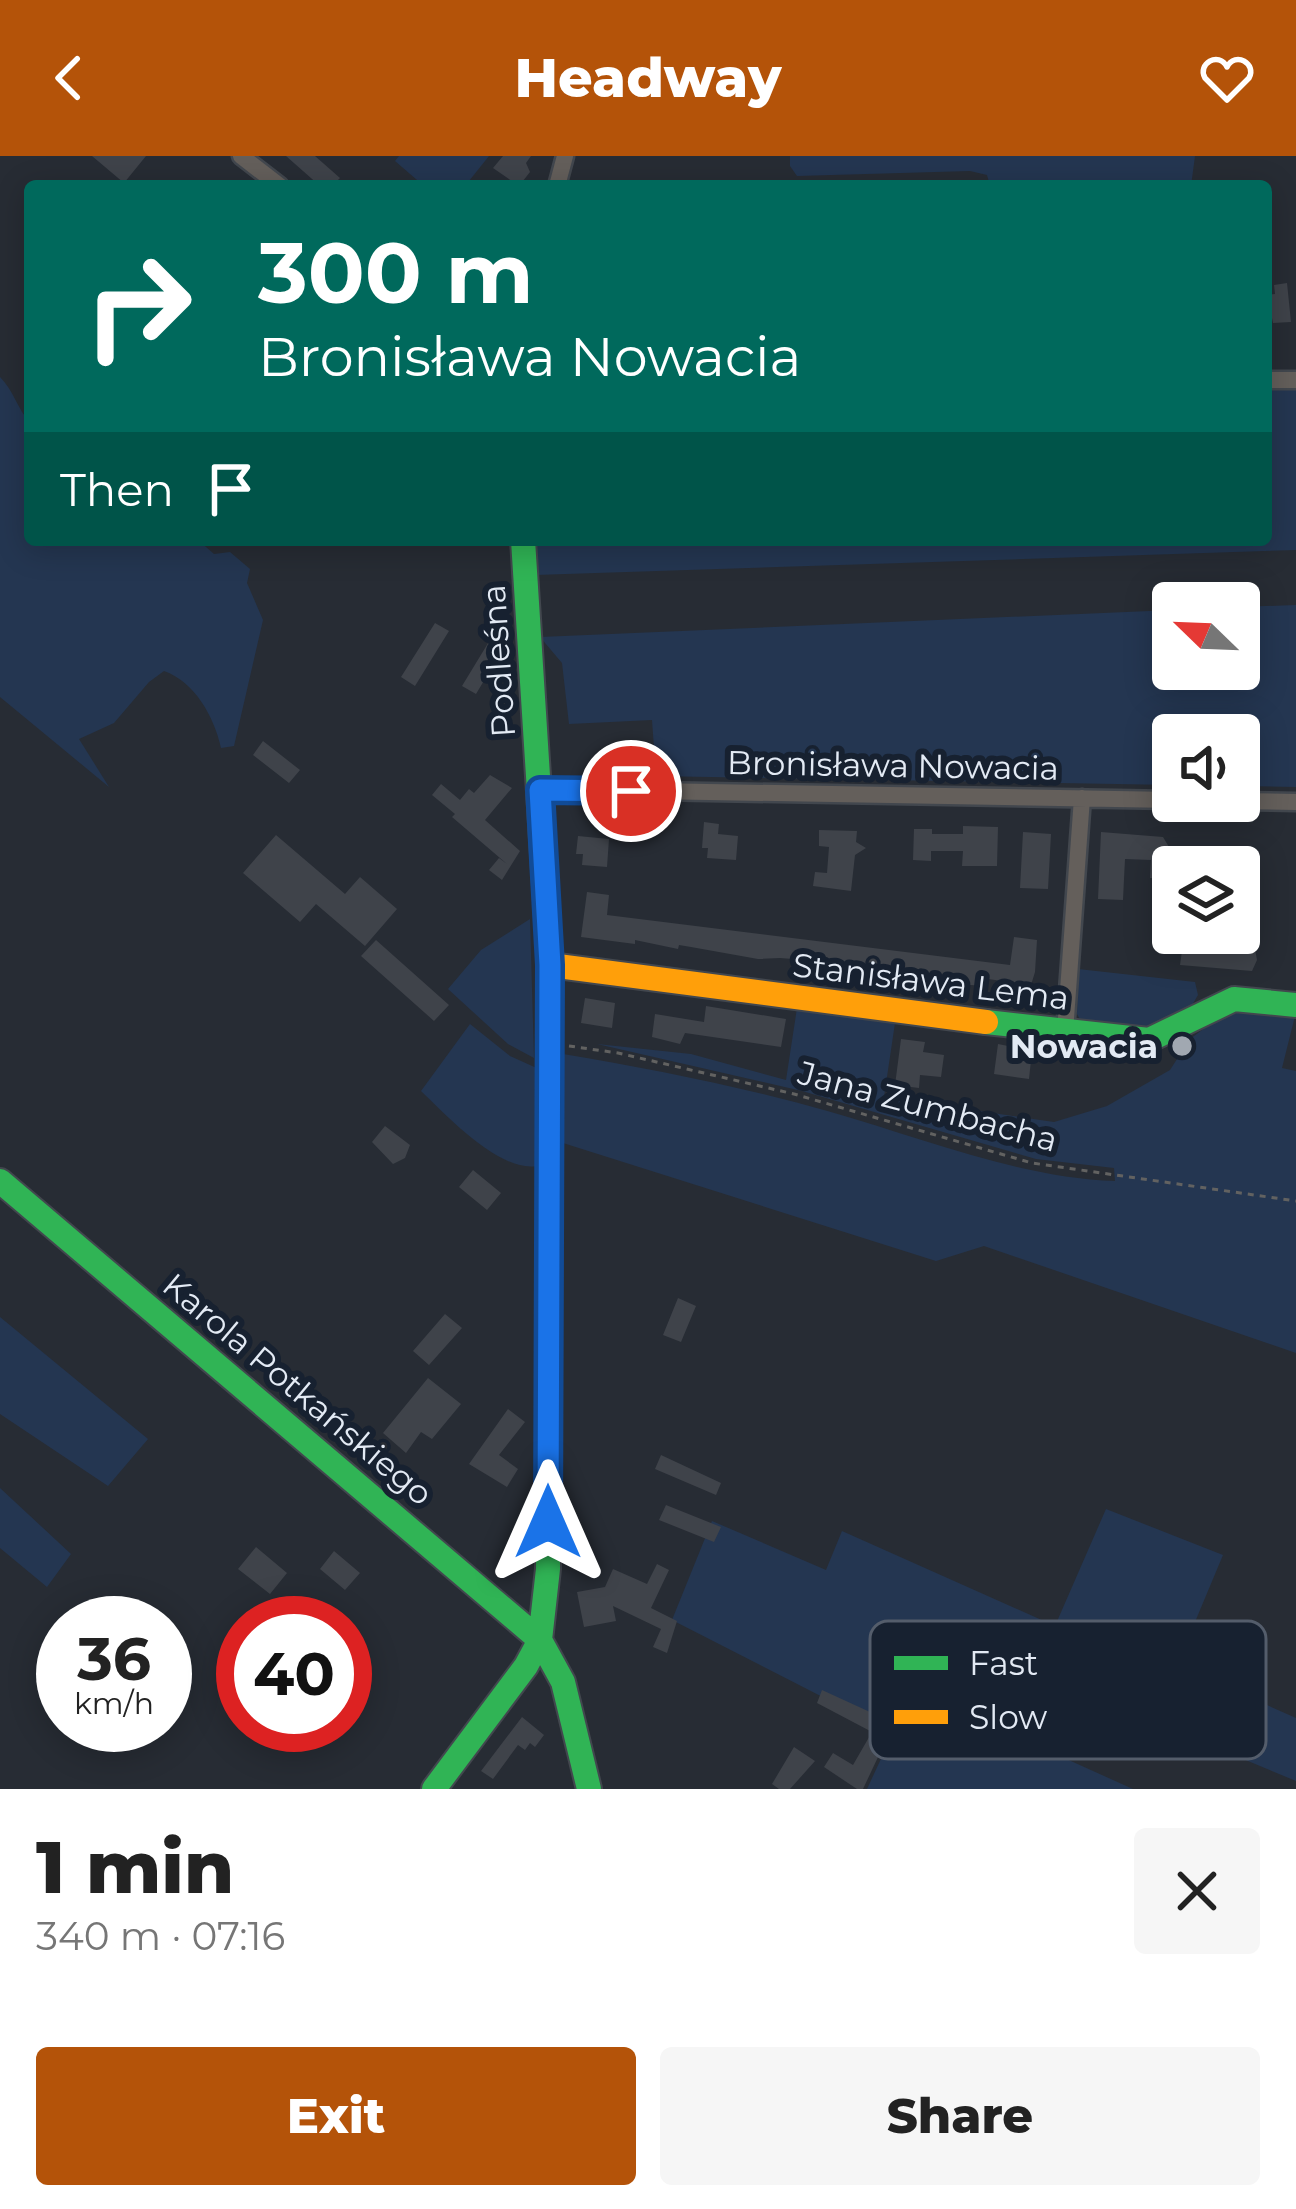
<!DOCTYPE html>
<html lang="en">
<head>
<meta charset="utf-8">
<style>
	body { margin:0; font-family:Montserrat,sans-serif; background:#f6f6f6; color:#222; height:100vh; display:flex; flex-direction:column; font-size:45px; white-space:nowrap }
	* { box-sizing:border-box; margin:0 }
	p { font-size:39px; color:#767676 }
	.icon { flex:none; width:66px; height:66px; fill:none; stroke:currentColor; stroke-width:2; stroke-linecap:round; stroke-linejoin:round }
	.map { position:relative; height:1633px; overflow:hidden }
	.drawer { display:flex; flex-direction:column; background:#fff; flex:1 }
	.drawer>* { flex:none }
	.guide { position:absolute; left:24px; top:24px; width:1248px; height:366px; border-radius:12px; box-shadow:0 6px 30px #0003; background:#00695c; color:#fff; overflow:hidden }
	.needle { width:78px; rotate:293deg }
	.tools { position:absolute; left:1152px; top:426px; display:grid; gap:24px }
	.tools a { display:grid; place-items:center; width:108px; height:108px; border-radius:12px; background:#fff; box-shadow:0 6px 30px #0003; font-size:60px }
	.speed { position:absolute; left:36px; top:1440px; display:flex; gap:24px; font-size:60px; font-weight:700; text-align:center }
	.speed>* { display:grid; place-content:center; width:156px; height:156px; border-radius:50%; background:#fff; box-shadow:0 6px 30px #0003; line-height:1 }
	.speed small { font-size:30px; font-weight:400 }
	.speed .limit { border:18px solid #d22; background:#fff; color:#111 }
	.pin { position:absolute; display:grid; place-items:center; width:102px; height:102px; color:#fff; margin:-51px; border:6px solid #fff; border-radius:50%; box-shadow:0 3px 12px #0007 }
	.me { position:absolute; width:132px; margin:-66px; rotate:0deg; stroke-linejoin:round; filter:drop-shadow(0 0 9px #0008) }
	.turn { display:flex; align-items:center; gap:42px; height:252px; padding:0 36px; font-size:54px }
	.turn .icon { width:156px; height:156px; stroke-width:2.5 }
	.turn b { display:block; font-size:84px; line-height:102px }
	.then { display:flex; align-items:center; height:114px; padding:0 36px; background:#0003; gap:24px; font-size:45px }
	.round { display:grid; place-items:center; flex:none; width:126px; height:126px; border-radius:12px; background:#f6f6f6 }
	.overview { display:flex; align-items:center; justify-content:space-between; height:204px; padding:0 36px }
	h1 { font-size:72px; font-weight:800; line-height:90px }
	.action { display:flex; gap:24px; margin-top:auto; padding:24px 36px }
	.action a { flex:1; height:138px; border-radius:12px; background:#b45309; color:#fff; font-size:48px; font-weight:800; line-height:138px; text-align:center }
	.action a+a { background:#f6f6f6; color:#222 }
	header { display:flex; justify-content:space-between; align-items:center; height:156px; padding:0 36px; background:#b45309; color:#fff; font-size:54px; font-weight:800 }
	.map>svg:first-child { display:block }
</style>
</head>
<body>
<header><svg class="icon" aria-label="back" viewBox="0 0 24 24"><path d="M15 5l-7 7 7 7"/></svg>Headway<svg class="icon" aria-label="heart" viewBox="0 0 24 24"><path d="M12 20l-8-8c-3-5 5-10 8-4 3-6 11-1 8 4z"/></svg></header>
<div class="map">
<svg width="1296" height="1633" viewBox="0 0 1296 1633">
	<rect width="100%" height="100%" fill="#272c34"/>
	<!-- green -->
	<path fill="#243651" d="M399 0H489L465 30H424L395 5Z
		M790 0H1195L1191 30H990L987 19 970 15 797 20 790 10Z
		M0 221C14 235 17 252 30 267V384H198L214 398 230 396 250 413 247 427 263 464 234 590 221 592C214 561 195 526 164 515L149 526 114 567 79 583 109 631 0 541Z
		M1266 234H1296V394L535 419 532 384H1266Z
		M1296 449V631L1239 630V579H1173V629L656 620 652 564 569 568 562 507 540 481 1173 454V513H1239V451Z
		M530 763 534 902 508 888 448 833 481 794Z
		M1078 813 1195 826 1198 839 1191 851 1145 877 1082 867 1077 858Z
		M797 852 895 867 884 941 1054 966 1107 950 1170 914 1190 883 1214 865 1239 856H1296L1282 912 1296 915V1197L984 1090 936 1105 563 987V898C653 913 743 931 831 956 922 982 1020 1022 1115 1025L1114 1012 1036 1003 802 935 597 888 691 898 786 924Z
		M470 868 510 900 541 914V1009C504 1021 447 960 421 935Z
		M0 1161 148 1283 108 1330 0 1258Z
		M0 1332 71 1398 47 1431 0 1392Z
		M1106 1353 1223 1399 1177 1509 1296 1562V1625L1164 1570 1149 1580 907 1488 891 1524 1133 1633H867L893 1577 672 1464 712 1365 826 1414 842 1375 1055 1470Z"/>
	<!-- building -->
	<path fill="#3f434a" d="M92 0H146L124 27Z
		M286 0H315L340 22 332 30H320Z
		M503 0H531L526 7 530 16 519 30 493 12Z
		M1287 127 1291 166 1273 167 1272 162 1266 163V139L1275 138 1274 129Z
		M435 467 449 475 415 530 401 521Z
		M493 479 506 488 476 538 462 530Z
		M263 585 300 614 289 627 253 599Z
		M490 619 512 632 485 664 520 695 502 724 489 714 499 702 507 708 452 661 455 658 432 639 441 628 460 644 469 633 474 637Z
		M704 666 719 668 718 678 738 680 736 704 707 702 708 692H702Z
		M963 670 998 671 997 710H962L963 695H931V705L913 704 914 673H932V678H963Z
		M819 674 857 675 856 686 866 692 855 699 851 735 813 730 815 716 827 717 829 691 819 690Z
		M1023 676 1051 678 1048 733 1020 732Z
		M1101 676 1163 681 1169 691H1182L1186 711H1173L1168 722H1150L1151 704 1125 703 1123 744 1098 743Z
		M276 679 345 738 360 721 397 753 365 790 316 748 300 766 243 717Z
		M578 680 609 683 607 711 582 709 583 698H576Z
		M587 736 609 739 607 759 1010 809 1014 781 1037 784 1035 816 1031 829 988 823V830L952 828 792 807 793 803 780 802 758 803 691 791 679 789 678 793 635 784V788L581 781Z
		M376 784 449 849 434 865 361 800Z
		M1183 788 1233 795 1234 791 1255 793 1257 804 1252 815 1180 809Z
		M585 842 615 847 612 872 581 867Z
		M706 850 786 863 781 891 685 877 680 888 652 881 655 858 704 866Z
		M901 883 925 886 923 896 944 899 941 921 920 919 919 932 895 929Z
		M998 888 1032 895 1029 923 994 918Z
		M385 970 410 989 405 1002 393 1008 372 986Z
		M473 1014 501 1037 487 1054 459 1031Z
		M678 1142 696 1150 681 1186 663 1179Z
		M445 1158 462 1172 429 1209 413 1195Z
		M428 1222 461 1248 432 1283 421 1276 406 1297 383 1277Z
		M508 1253 525 1266 499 1299 518 1313 507 1331 469 1308Z
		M661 1299 721 1327 716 1339 655 1313Z
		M666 1349 721 1371 714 1386 659 1364Z
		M256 1391 287 1417 270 1438 238 1413Z
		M334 1395 360 1417 345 1434 320 1413Z
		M657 1408 669 1414 651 1452 677 1465 667 1497 653 1491 661 1473 613 1450 616 1465 584 1471 577 1436 605 1431 613 1413 647 1428Z
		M822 1534 894 1567 863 1633H857L824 1611 833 1597 853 1609 872 1576 817 1547Z
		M522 1561 544 1579 535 1591 530 1587 525 1594 518 1589 493 1623 481 1615Z
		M794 1591 815 1605 790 1633H779L772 1628Z"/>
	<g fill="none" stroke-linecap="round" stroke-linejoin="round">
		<!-- street casing -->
		<g stroke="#42474e" stroke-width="21">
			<path id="street" d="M241 0 280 30
				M557 30 565 0
				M1266 224H1296
				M540 633 1173 644
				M1235 645 1296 646
				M1065 876 1082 642"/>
		</g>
		<!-- fast casing -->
		<g stroke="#42474e" stroke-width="28">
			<path id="fast" d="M986 866 1149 884 1234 843 1296 849
				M0 1025 540 1484 563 1526 589 1633
				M434 1633 526 1510 540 1484 548 1413 550 809 523 384"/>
		</g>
		<!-- slow casing -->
		<g stroke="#42474e" stroke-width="28">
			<path id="slow" d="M550 809 986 866"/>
		</g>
		<!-- path -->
		<path stroke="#626261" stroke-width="3" stroke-dasharray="6 6" stroke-linecap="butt" d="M569 890 618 897 794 938 1032 1007 1296 1045"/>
		<!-- street -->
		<use href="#street" stroke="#645f5b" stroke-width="16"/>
		<!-- fast -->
		<use href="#fast" stroke="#30b455" stroke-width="24"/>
		<!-- slow -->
		<use href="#slow" stroke="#ff9f0a" stroke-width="24"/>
	</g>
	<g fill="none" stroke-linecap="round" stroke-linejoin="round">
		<!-- route casing -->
		<g stroke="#114b97" stroke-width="30">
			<path id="route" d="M548 1366 550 809 540 634 631 635"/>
		</g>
		<!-- route -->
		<use href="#route" stroke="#1a73e8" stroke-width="21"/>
	</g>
	<!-- markers -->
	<circle fill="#a1a8b1" stroke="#172130" stroke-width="4.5" cx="1182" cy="890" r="12"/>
	<g text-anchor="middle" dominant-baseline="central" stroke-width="12" stroke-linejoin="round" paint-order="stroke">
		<!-- street labels -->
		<g font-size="33" fill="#e3eaf4" stroke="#172130">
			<text transform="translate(498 505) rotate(-94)">Podleśna</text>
			<text transform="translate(893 609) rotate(1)">Bronisława Nowacia</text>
			<text transform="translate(931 825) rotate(7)">Stanisława Lema</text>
			<text transform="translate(928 950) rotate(15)">Jana Zumbacha</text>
			<text transform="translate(298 1233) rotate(40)">Karola Potkańskiego</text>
		</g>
		<!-- poi labels -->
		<g font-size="33" font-weight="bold" fill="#e3eaf4" stroke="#172130" text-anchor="end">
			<text x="1158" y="890">Nowacia</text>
		</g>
	</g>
	<!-- legend -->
	<rect x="870" y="1465" width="396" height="138" rx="18" fill="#172130" stroke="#545d6b" stroke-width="3"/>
	<rect x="894" y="1500" width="54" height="14" fill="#30b455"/>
	<rect x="894" y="1554" width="54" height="14" fill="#ff9f0a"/>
	<g font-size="33" fill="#e3eaf4">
		<text x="969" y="1519">Fast</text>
		<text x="969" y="1573">Slow</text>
	</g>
</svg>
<div class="tools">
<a><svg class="needle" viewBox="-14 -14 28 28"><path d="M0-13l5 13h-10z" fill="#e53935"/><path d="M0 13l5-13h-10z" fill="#767676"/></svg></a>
<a><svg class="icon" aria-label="sound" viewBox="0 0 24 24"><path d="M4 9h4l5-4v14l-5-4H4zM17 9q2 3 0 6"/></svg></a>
<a><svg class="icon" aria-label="layers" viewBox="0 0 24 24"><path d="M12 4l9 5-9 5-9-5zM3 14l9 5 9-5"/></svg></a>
</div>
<div class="speed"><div>36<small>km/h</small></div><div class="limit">40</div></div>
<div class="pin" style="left:631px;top:635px;background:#d93025"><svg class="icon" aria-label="arrive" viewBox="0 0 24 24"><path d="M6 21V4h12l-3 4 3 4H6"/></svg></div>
<svg class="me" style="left:548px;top:1366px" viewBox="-20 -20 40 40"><path d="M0-17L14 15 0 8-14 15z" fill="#1a73e8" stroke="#fff" stroke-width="4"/></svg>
<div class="guide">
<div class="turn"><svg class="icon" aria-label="right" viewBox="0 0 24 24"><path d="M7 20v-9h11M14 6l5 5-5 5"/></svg><div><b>300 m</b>Bronisława Nowacia</div></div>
<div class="then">Then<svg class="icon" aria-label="arrive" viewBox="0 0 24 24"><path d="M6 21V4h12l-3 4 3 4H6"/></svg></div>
</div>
</div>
<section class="drawer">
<div class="overview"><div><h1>1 min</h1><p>340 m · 07:16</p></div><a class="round"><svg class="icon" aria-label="close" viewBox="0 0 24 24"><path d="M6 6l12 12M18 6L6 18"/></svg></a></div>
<div class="action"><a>Exit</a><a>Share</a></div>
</section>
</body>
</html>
